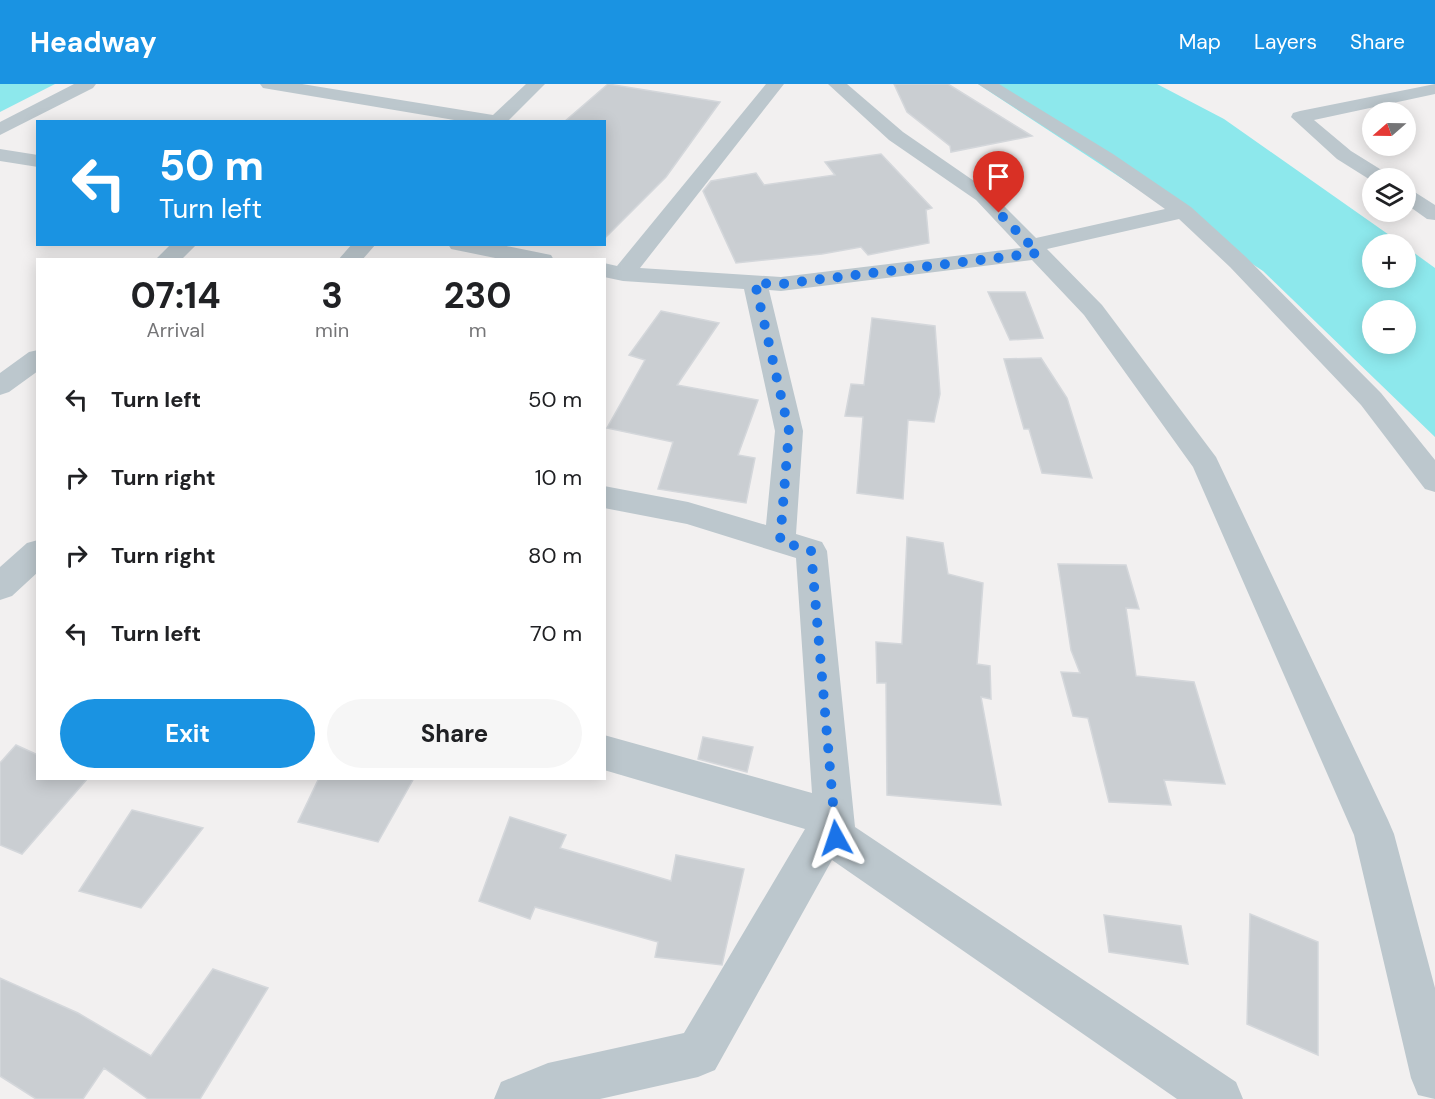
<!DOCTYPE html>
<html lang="en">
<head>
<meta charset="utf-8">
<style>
	body { margin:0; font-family:"DM Sans",sans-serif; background:#f6f6f6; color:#202124; height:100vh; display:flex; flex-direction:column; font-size:22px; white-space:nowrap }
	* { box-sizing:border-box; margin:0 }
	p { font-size:20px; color:#757577 }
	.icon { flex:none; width:33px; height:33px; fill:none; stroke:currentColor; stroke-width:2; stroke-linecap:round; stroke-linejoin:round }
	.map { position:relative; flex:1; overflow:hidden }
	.side { position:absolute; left:36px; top:174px; width:570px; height:522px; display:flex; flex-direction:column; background:#fff; border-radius:0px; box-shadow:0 3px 15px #0003 }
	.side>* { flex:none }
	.banner { position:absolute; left:36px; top:36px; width:570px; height:126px; border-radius:0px; box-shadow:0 3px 15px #0003; background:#1a93e2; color:#fff; overflow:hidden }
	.needle { width:39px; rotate:250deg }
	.buttons { position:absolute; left:1362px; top:18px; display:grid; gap:12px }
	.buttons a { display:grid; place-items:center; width:54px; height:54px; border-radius:50%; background:#fff; box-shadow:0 3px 15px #0003; font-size:30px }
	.pin { position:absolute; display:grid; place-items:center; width:51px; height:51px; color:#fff; margin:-62px -26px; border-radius:50% 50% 50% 0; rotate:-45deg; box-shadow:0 0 6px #0007 }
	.pin .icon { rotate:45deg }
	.me { position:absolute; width:66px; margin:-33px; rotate:355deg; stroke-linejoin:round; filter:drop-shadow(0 0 4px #0008) }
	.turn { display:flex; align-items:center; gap:21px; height:126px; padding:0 24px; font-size:27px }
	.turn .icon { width:78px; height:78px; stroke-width:2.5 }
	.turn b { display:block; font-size:42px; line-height:51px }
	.eta { display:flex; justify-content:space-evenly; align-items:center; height:102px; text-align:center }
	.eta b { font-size:36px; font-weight:700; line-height:42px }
	.cta { display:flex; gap:12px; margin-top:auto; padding:12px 24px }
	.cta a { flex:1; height:69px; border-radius:36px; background:#1a93e2; color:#fff; font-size:24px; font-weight:700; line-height:69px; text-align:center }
	.cta a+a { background:#f6f6f6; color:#202124 }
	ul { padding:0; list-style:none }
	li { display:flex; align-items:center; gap:18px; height:78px; padding:0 24px }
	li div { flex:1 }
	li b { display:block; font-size:22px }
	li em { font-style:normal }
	header { display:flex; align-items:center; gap:36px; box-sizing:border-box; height:84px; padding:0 30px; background:#1a93e2; color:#fff }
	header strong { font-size:28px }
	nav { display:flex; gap:33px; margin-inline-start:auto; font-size:21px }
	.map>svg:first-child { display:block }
</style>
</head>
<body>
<header>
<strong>Headway</strong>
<nav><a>Map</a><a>Layers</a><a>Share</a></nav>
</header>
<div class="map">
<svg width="1435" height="1015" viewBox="0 0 1435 1015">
	<rect width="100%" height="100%" fill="#f2f0f0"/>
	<!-- water -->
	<path fill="#8de8ec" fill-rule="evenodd" d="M0 0H55L0 28Z
		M978 0H1157L1224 35 1402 160H1372V194H1406V163L1435 184V353L1263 187ZM1372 226H1406V260H1372Z"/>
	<!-- building -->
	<path fill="#caced2" stroke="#d4d7db" stroke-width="1.5" d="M608 0 720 18 666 93 604 155V38H564Z
		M894 0H948L1032 52 951 68 950 62 907 28Z
		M881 70 932 124 926 126 929 159 868 171 861 163 822 170 736 179 703 107 711 97 756 89 764 101 835 91 825 78Z
		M988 208H1025L1043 254 1010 256Z
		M661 227 719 239 677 301 758 316 738 371 755 374 746 419 658 405 673 358 607 344 645 276 629 271Z
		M872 234 935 242 940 310 934 338 908 336 903 415 857 409 863 333 845 332 851 300 864 301Z
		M1041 274 1067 314 1092 394 1042 389 1029 345H1024L1004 275Z
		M907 453 943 459 948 490 983 499 977 580 990 582 991 615 981 613 1001 721 887 711 886 599H877L876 558 902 560Z
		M1058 480 1126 481 1139 525 1126 524 1136 592 1194 598 1225 700 1164 696 1171 721 1109 718 1088 634 1073 632 1061 588 1080 589 1071 566Z
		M703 653 753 663 747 688 698 675Z
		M16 661 38 671V694H88L22 770 0 761V679Z
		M319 694H414L378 758 298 738Z
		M132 726 203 744 141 824 79 807Z
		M510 733 566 751 560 764 671 797 676 771 744 785 722 881 655 873 658 858 535 823 530 835 479 817Z
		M1250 830 1318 858V971L1247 940Z
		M1104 831 1181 842 1188 880 1109 868Z
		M213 885 268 904 200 1015H148L104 984 83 1015H36L0 992V894L78 929 151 972Z"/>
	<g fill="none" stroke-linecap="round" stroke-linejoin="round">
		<!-- street -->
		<path fill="#bcc7cd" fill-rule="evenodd" d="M74 0H96L93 4 0 51V38Z
			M260 0H302L493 31 526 0H545L507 38H466L269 5 263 4Z
			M766 0H784L640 184 781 193 1021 164 976 116 889 56 828 0H847L903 48 990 108 1036 154 1165 125 1099 78 978 0H999L1113 70 1191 123 1246 173 1381 309 1435 376V408L1425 405 1361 321 1230 183 1179 135 1047 165 1102 221 1216 373 1388 736 1394 750 1435 904V1015L1418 1011 1411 994 1354 751 1193 383 1084 231 1032 176 781 207 769 206 803 347 796 450 822 458 827 467 855 743 1236 998 1243 1015H1177L832 776 715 986 698 993 600 1015H494L501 998 548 979 684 949 805 745 604 686V651L812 709 796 474 687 440 604 424V402L688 418 766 441 775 347 744 205 623 197 604 193V179L617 182Z
			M1435 0V10L1314 36 1351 67 1388 90 1391 94H1372V97L1337 75 1291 33 1293 29 1300 27Z
			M0 65 38 71V83L0 77Z
			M1406 105 1413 107 1435 121V136L1427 135 1406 120Z
			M171 160H197L181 176H155Z
			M352 160H376L362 176H338Z
			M448 160H497L551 171 554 176H505L451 165Z
			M38 266V287L9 308 0 311V289L29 268Z
			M38 456V488L12 512 0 516V483L27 459Z"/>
	</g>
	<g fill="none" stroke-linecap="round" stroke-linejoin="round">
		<!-- route -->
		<path stroke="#1a73e8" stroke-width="10" stroke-dasharray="0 18" d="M836 754 811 467 780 457 789 347 755 199 781 200 1038 169 999 129"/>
	</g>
</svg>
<div class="buttons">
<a><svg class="needle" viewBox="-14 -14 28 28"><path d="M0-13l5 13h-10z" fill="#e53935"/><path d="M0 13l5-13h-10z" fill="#757577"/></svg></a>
<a><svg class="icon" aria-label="layers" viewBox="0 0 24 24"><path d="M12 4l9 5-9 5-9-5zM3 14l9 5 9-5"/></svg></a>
<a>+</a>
<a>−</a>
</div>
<div class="pin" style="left:999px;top:129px;background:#d93025"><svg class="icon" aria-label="arrive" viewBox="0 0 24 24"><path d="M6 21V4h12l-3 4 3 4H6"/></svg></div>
<svg class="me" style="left:836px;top:754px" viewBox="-20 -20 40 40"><path d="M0-17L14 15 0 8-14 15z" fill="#1a73e8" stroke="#fff" stroke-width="4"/></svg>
<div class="banner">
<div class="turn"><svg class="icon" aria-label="left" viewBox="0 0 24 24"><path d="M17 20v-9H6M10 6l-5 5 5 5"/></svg><div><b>50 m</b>Turn left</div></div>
</div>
<section class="side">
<div class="eta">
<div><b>07:14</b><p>Arrival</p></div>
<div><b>3</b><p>min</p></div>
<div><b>230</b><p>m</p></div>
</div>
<ul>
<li><svg class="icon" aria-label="left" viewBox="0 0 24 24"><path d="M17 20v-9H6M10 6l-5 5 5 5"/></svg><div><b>Turn left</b></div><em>50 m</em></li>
<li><svg class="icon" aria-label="right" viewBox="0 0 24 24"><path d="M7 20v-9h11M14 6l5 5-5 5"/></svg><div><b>Turn right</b></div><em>10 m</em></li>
<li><svg class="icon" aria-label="right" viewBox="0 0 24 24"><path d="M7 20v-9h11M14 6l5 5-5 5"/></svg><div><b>Turn right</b></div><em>80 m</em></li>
<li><svg class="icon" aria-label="left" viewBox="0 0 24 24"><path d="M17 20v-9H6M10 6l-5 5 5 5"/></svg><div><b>Turn left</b></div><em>70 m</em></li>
</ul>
<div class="cta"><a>Exit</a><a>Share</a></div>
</section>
</div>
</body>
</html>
